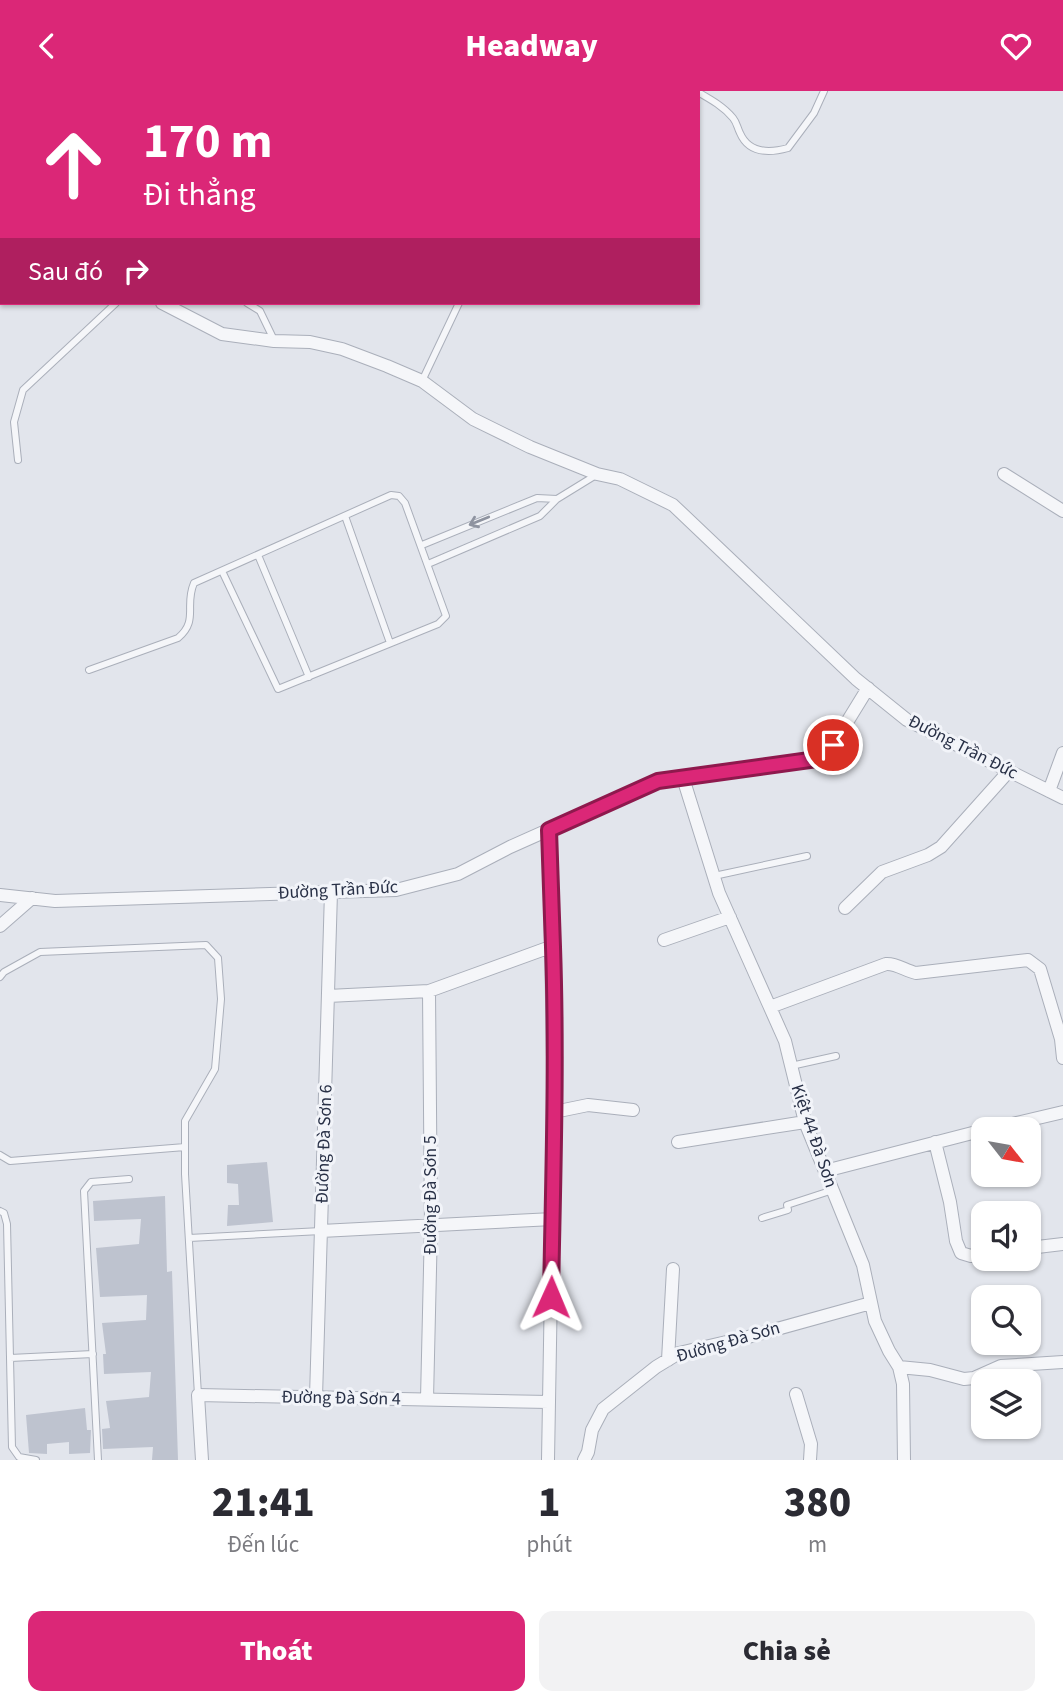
<!DOCTYPE html>
<html lang="vi">
<head>
<meta charset="utf-8">
<style>
	body { margin:0; font-family:"Source Sans 3",sans-serif; background:#f2f2f3; color:#2b2b33; height:100vh; display:flex; flex-direction:column; font-size:26px; white-space:nowrap }
	* { box-sizing:border-box; margin:0 }
	p { font-size:23px; color:#7c7c81 }
	.icon { flex:none; width:38px; height:38px; fill:none; stroke:currentColor; stroke-width:2; stroke-linecap:round; stroke-linejoin:round }
	.map { position:relative; height:1369px; overflow:hidden }
	.panel { display:flex; flex-direction:column; background:#fff; flex:1 }
	.panel>* { flex:none }
	.banner { position:absolute; left:0px; top:0px; width:700px; height:214px; box-shadow:0 2px 5px #0004; background:#db2777; color:#fff; overflow:hidden }
	.needle { width:46px; rotate:121deg }
	.tools { position:absolute; left:971px; top:1026px; display:grid; gap:14px }
	.tools a { display:grid; place-items:center; width:70px; height:70px; border-radius:14px; background:#fff; box-shadow:0 2px 5px #0004; font-size:35px }
	.pin { position:absolute; display:grid; place-items:center; width:60px; height:60px; color:#fff; margin:-30px; border:4px solid #fff; border-radius:50%; box-shadow:0 2px 7px #0007 }
	.me { position:absolute; width:77px; margin:-38px; rotate:1deg; stroke-linejoin:round; filter:drop-shadow(0 0 5px #0008) }
	.turn { display:flex; align-items:center; gap:24px; height:147px; padding:0 28px; font-size:32px }
	.turn .icon { width:91px; height:91px; stroke-width:2.5 }
	.turn b { display:block; font-size:49px; line-height:60px }
	.then { display:flex; align-items:center; height:66px; padding:0 28px; background:#0003; gap:14px; font-size:26px }
	.eta { display:flex; justify-content:space-evenly; align-items:center; height:119px; text-align:center }
	.eta b { font-size:42px; font-weight:800; line-height:49px }
	.cta { display:flex; gap:14px; margin-top:auto; padding:14px 28px }
	.cta a { flex:1; height:80px; border-radius:14px; background:#db2777; color:#fff; font-size:28px; font-weight:800; line-height:80px; text-align:center }
	.cta a+a { background:#f2f2f3; color:#2b2b33 }
	header { display:flex; justify-content:space-between; align-items:center; height:91px; padding:0 28px; background:#db2777; color:#fff; font-size:32px; font-weight:800 }
	.map>svg:first-child { display:block }
</style>
</head>
<body>
<header><svg class="icon" aria-label="back" viewBox="0 0 24 24"><path d="M15 5l-7 7 7 7"/></svg>Headway<svg class="icon" aria-label="heart" viewBox="0 0 24 24"><path d="M12 20l-8-8c-3-5 5-10 8-4 3-6 11-1 8 4z"/></svg></header>
<div class="map">
<svg width="1063" height="1369" viewBox="0 0 1063 1369">
	<rect width="100%" height="100%" fill="#e2e5ec"/>
	<!-- building -->
	<path fill="#bec3cf" d="M267 1071 273 1131 227 1135 228 1114H239L238 1093 227 1092V1074Z
		M165 1105 167 1181 172 1180 178 1369H152L153 1356 103 1358 102 1338 110 1337 106 1310 149 1306 151 1281 104 1283 103 1263H106L102 1232 146 1229 147 1204 100 1206 96 1157 139 1153 141 1128 94 1130 93 1110Z
		M85 1317 87 1339H91L90 1362 69 1363V1351L47 1353V1363L29 1362 26 1324Z"/>
	<g fill="none" stroke-linecap="round" stroke-linejoin="round">
		<!-- lane casing -->
		<g stroke="#aaafba" stroke-width="8">
			<path id="lane" d="M49 0 50 2
				M478 0 481 2
				M696 0C710 8 723 15 733 27 737 32 737 36 740 42 749 63 770 62 788 57L814 22 824 0
				M109 2 110 0
				M557 2 558 0
				M247 212 260 220 274 249
				M422 290 459 212
				M18 369 14 331 23 299 116 212
				M557 408 596 384
				M345 425 390 552
				M422 454 537 407 557 408 540 425 428 473
				M258 464 309 586
				M89 579 178 547C199 529 184 515 194 492L391 404 399 405 405 412 446 525 438 533 278 598 222 480
				M714 785 807 765
				M0 886 4 881 40 861 206 854 218 867 221 908 215 978 185 1030V1083L198 1304
				M791 975 836 965
				M0 1064 10 1070 185 1056
				M0 1120 4 1122 7 1133 12 1356 19 1366 36 1369
				M762 1127 788 1119 787 1114 833 1099
				M189 1147 321 1140
				M10 1267 93 1263
				M98 1369 84 1100 91 1091 129 1088"/>
		</g>
		<!-- street casing -->
		<g stroke="#aaafba" stroke-width="14">
			<path id="street" d="M0 65 2 67
				M162 212 222 243 274 250 310 251 342 258 387 275 422 290 473 328 530 356 597 383 620 388 673 414 856 588 907 629 1063 707
				M1004 383 1063 420
				M683 687 719 802 785 950 805 1031 863 1174 875 1230 889 1260 899 1276 903 1293 904 1369
				M1049 700 1063 662
				M0 804 55 810 396 799 458 783 510 756 658 690 817 668 833 654 868 597
				M845 817 882 781 928 764 941 756 1009 680
				M0 835 32 807
				M664 849 730 826
				M328 905 429 900 553 855
				M770 916 886 873C896 872 906 880 916 882L1028 869 1040 878 1061 948 1063 967
				M554 1021 588 1014 633 1019
				M991 1038 1063 1021
				M678 1051 805 1031
				M935 1051 950 1111 956 1150 961 1162 971 1165 984 1163
				M825 1080 984 1039
				M321 1140 553 1128
				M1029 1157 1063 1153
				M668 1269 673 1178
				M899 1276 930 1279 964 1288 974 1287 1001 1275 1063 1271
				M796 1303 811 1353 810 1369
				M316 1306 331 801
				M427 1308 431 1135 429 900
				M202 1369 198 1304 549 1311
				M548 1369 554 1021 549 739
				M584 1369 588 1361 592 1339 603 1318 656 1276 679 1262 748 1246 871 1212"/>
		</g>
		<!-- lane -->
		<use href="#lane" stroke="#f5f6f9" stroke-width="6"/>
		<!-- street -->
		<use href="#street" stroke="#f5f6f9" stroke-width="12"/>
	</g>
	<!-- one-way arrows -->
	<defs><path id="oneway-shaft" d="M-6 0H5M1.5-3L5.5 0L1.5 3" fill="none" stroke-width="1.6" stroke-linecap="round" stroke-linejoin="round" transform="scale(1.75)"/></defs>
	<use stroke="#8e93a0" href="#oneway-shaft" transform="translate(479 430) rotate(158)"/>
	<g fill="none" stroke-linecap="round" stroke-linejoin="round">
		<!-- route casing -->
		<g stroke="#8e194d" stroke-width="18">
			<path id="route" d="M551 1206C553 1090 557 972 553 856 552 817 550 778 549 739L658 690 817 668 833 654"/>
		</g>
		<!-- route -->
		<use href="#route" stroke="#db2777" stroke-width="12"/>
	</g>
	<g text-anchor="middle" dominant-baseline="central" stroke-width="6" stroke-linejoin="round" paint-order="stroke">
		<!-- street labels -->
		<g font-size="18" fill="#283046" stroke="#f2f4f9">
			<text transform="translate(963 656) rotate(27)">Đường Trần Đức</text>
			<text transform="translate(338 799) rotate(-3)">Đường Trần Đức</text>
			<text transform="translate(814 1045) rotate(71)">Kiệt 44 Đà Sơn</text>
			<text transform="translate(324 1053) rotate(-88)">Đường Đà Sơn 6</text>
			<text transform="translate(430 1104) rotate(-90)">Đường Đà Sơn 5</text>
			<text transform="translate(728 1251) rotate(-16)">Đường Đà Sơn</text>
			<text transform="translate(341 1307) rotate(1)">Đường Đà Sơn 4</text>
		</g>
	</g>
</svg>
<div class="tools">
<a><svg class="needle" viewBox="-14 -14 28 28"><path d="M0-13l5 13h-10z" fill="#e53935"/><path d="M0 13l5-13h-10z" fill="#7c7c81"/></svg></a>
<a><svg class="icon" aria-label="sound" viewBox="0 0 24 24"><path d="M4 9h4l5-4v14l-5-4H4zM17 9q2 3 0 6"/></svg></a>
<a><svg class="icon" aria-label="search" viewBox="0 0 24 24"><circle cx="10" cy="10" r="6"/><path d="M15 15l6 6"/></svg></a>
<a><svg class="icon" aria-label="layers" viewBox="0 0 24 24"><path d="M12 4l9 5-9 5-9-5zM3 14l9 5 9-5"/></svg></a>
</div>
<div class="pin" style="left:833px;top:654px;background:#d93025"><svg class="icon" aria-label="arrive" viewBox="0 0 24 24"><path d="M6 21V4h12l-3 4 3 4H6"/></svg></div>
<svg class="me" style="left:551px;top:1206px" viewBox="-20 -20 40 40"><path d="M0-17L14 15 0 8-14 15z" fill="#db2777" stroke="#fff" stroke-width="4"/></svg>
<div class="banner">
<div class="turn"><svg class="icon" aria-label="ahead" viewBox="0 0 24 24"><path d="M12 20V5M6 11l6-6 6 6"/></svg><div><b>170 m</b>Đi thẳng</div></div>
<div class="then">Sau đó<svg class="icon" aria-label="right" viewBox="0 0 24 24"><path d="M7 20v-9h11M14 6l5 5-5 5"/></svg></div>
</div>
</div>
<section class="panel">
<div class="eta">
<div><b>21:41</b><p>Đến lúc</p></div>
<div><b>1</b><p>phút</p></div>
<div><b>380</b><p>m</p></div>
</div>
<div class="cta"><a>Thoát</a><a>Chia sẻ</a></div>
</section>
</body>
</html>
